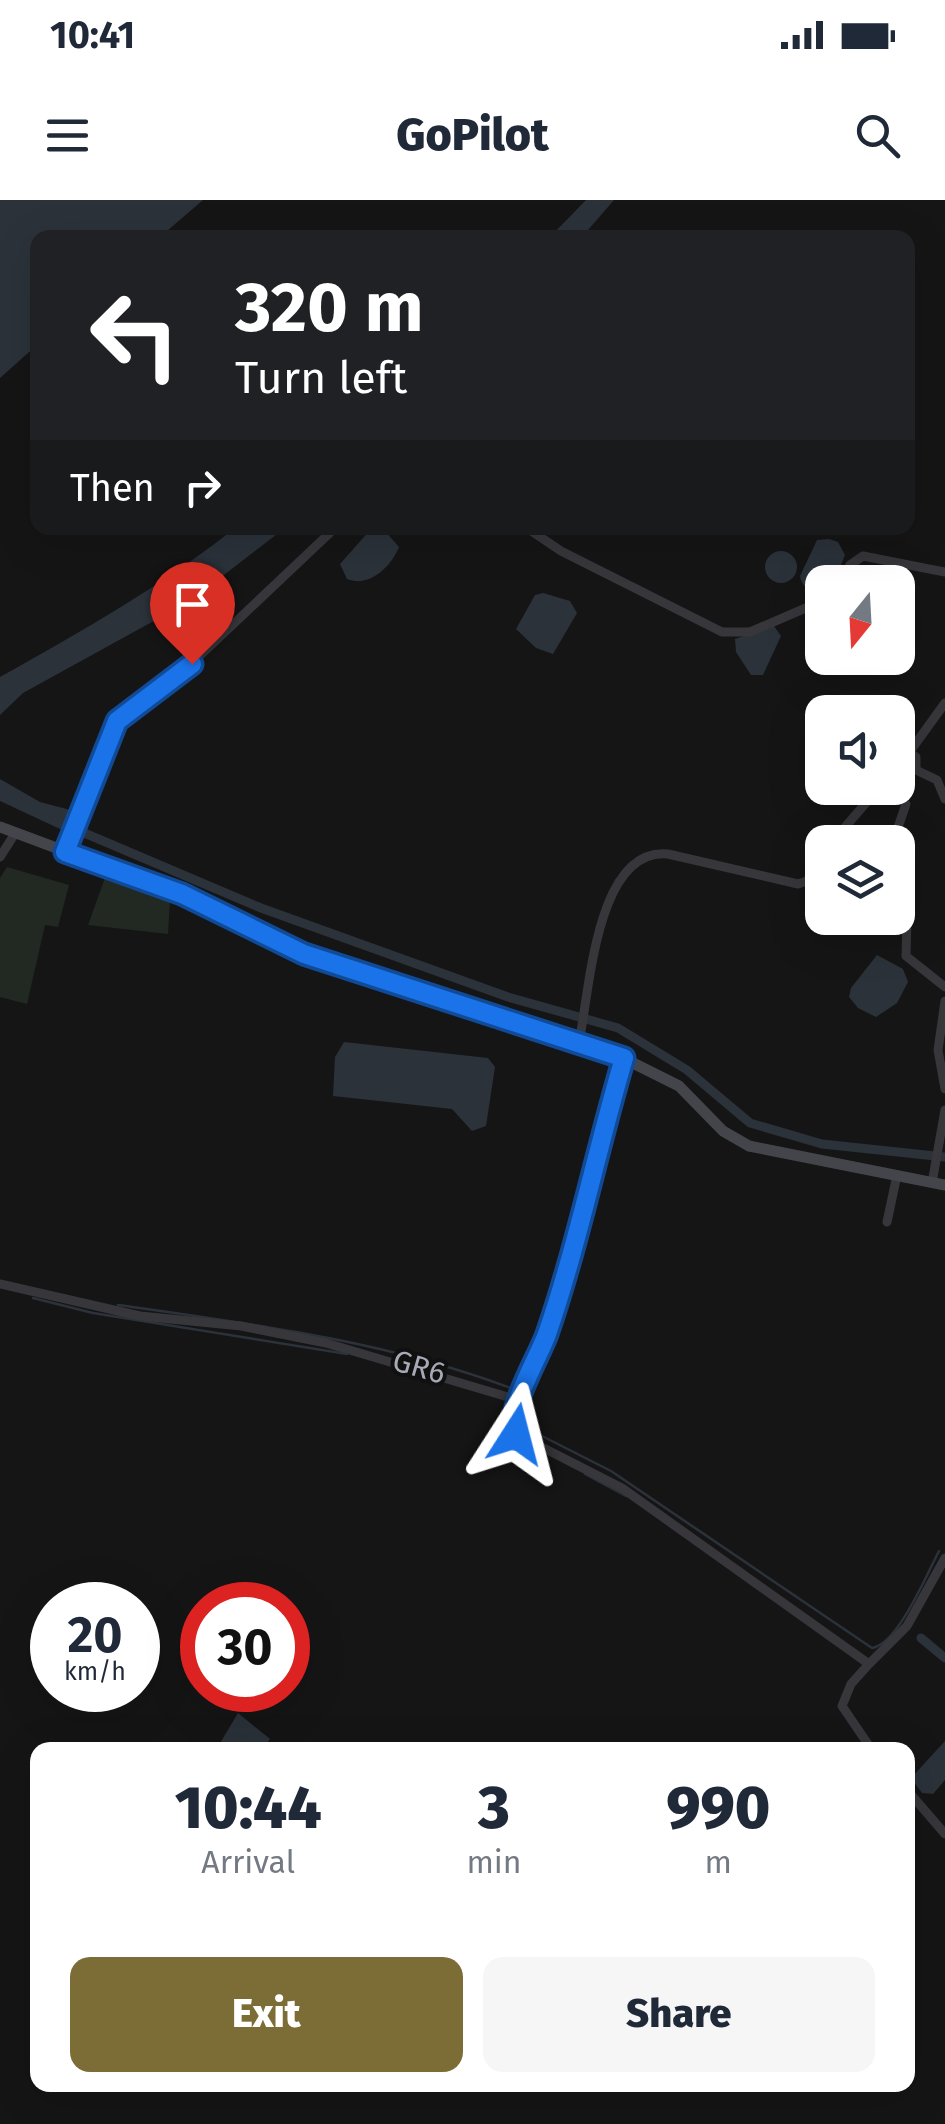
<!DOCTYPE html>
<html lang="en">
<head>
<meta charset="utf-8">
<style>
	body { margin:0; font-family:"Fira Sans",sans-serif; background:#f6f6f7; color:#1f2937; height:100vh; display:flex; flex-direction:column; font-size:38px; white-space:nowrap }
	* { box-sizing:border-box; margin:0 }
	p { font-size:32px; color:#747a83 }
	.icon { flex:none; width:55px; height:55px; fill:none; stroke:currentColor; stroke-width:2; stroke-linecap:round; stroke-linejoin:round }
	.map { position:relative; flex:1; overflow:hidden }
	.details { position:absolute; left:30px; top:1542px; width:885px; height:350px; display:flex; flex-direction:column; background:#fff; border-radius:20px; box-shadow:0 10px 40px #0002 }
	.details>* { flex:none }
	.hud { position:absolute; left:30px; top:30px; width:885px; height:305px; border-radius:20px; box-shadow:0 10px 40px #0002; background:#202124; color:#fff; overflow:hidden }
	.needle { width:65px; rotate:198deg }
	.controls { position:absolute; left:805px; top:365px; display:grid; gap:20px }
	.controls a { display:grid; place-items:center; width:110px; height:110px; border-radius:20px; background:#fff; box-shadow:0 10px 40px #0002; font-size:50px }
	.speed { position:absolute; left:30px; top:1382px; display:flex; gap:20px; font-size:50px; font-weight:700; text-align:center }
	.speed>* { display:grid; place-content:center; width:130px; height:130px; border-radius:50%; background:#fff; box-shadow:0 10px 40px #0002; line-height:1 }
	.speed small { font-size:25px; font-weight:400 }
	.speed .limit { border:15px solid #d22; background:#fff; color:#111 }
	.pin { position:absolute; display:grid; place-items:center; width:85px; height:85px; color:#fff; margin:-102px -42px; border-radius:50% 50% 50% 0; rotate:-45deg; box-shadow:0 0 10px #0007 }
	.pin .icon { rotate:45deg }
	.me { position:absolute; width:110px; margin:-55px; rotate:9deg; stroke-linejoin:round; filter:drop-shadow(0 0 8px #0008) }
	.turn { display:flex; align-items:center; gap:35px; height:210px; padding:0 40px; font-size:45px }
	.turn .icon { width:130px; height:130px; stroke-width:2.5 }
	.turn b { display:block; font-size:70px; line-height:85px }
	.then { display:flex; align-items:center; height:95px; padding:0 40px; background:#0003; gap:20px; font-size:38px }
	.eta { display:flex; justify-content:space-evenly; align-items:center; height:170px; text-align:center }
	.eta b { font-size:60px; font-weight:800; line-height:70px }
	.cta { display:flex; gap:20px; margin-top:auto; padding:20px 40px }
	.cta a { flex:1; height:115px; border-radius:20px; background:#7c6c36; color:#fff; font-size:40px; font-weight:800; line-height:115px; text-align:center }
	.cta a+a { background:#f6f6f7; color:#1f2937 }
	.status { display:flex; justify-content:space-between; align-items:center; height:70px; padding:0 50px; background:#fff; direction:ltr }
	.status svg { height:28px; fill:currentColor }
	header { display:flex; justify-content:space-between; align-items:center; height:130px; padding:0 40px; background:#fff; font-size:45px; font-weight:800 }
	.map>svg:first-child { display:block }
</style>
</head>
<body>
<div class="status"><b>10:41</b><svg viewBox="0 0 49 12"><path d="M0 12V9h3v3zM5 12V6h3v6zM10 12V3h3v9zM15 12V0h3v12zM26 1h20v11H26zM47 4h2v5h-2z"/></svg></div>
<header><svg class="icon" aria-label="menu" viewBox="0 0 24 24"><path d="M4 6h16M4 12h16M4 18h16"/></svg>GoPilot<svg class="icon" aria-label="search" viewBox="0 0 24 24"><circle cx="10" cy="10" r="6"/><path d="M15 15l6 6"/></svg></header>
<div class="map">
<svg width="945" height="1924" viewBox="0 0 945 1924">
	<rect width="100%" height="100%" fill="#151516"/>
	<!-- green -->
	<path fill="#212922" d="M7 667 69 685 58 727 45 725 27 804 0 797V678Z
		M106 675 170 700 168 734 88 725Z"/>
	<!-- water -->
	<path fill="#2b323a" d="M0 0H203L160 37 38 38 37 145 0 178Z
		M586 0H614L582 37H550Z
		M235 328H285L190 401 23 493 0 515V477C82 431 162 386 235 328Z
		M371 329 385 331 399 347C391 367 369 388 347 379L340 364Z
		M829 339 838 342 845 355 834 382H822V395C812 394 801 386 800 376L817 340Z
		M765 367a16 16 0 1 1 32 0a16 16 0 1 1-32 0Z
		M543 393 570 401 577 413 553 454 536 448 516 429 535 395Z
		M774 426 781 436 763 475H751L736 452 735 439Z
		M0 579 40 602 74 611 73 619 60 629 0 601Z
		M877 755 903 769 908 782 897 803 876 817 858 808 849 797 851 788Z
		M344 842 488 858 495 867 486 926 472 931 452 909 333 896 335 857Z
		M238 1513 270 1539 262 1550H216Z
		M945 1541V1580L933 1594 922 1593 911 1578Z"/>
	<g fill="none" stroke-linecap="round" stroke-linejoin="round">
		<!-- stream -->
		<path stroke="#2b323a" stroke-width="2.5" d="M33 1098 93 1113 347 1154
			M118 1105C253 1124 388 1141 516 1190
			M524 1196 526 1222 540 1235 611 1271 872 1448C898 1444 927 1374 939 1351
			M585 1274 626 1296"/>
		<!-- canal -->
		<path stroke="#2b323a" stroke-width="9" d="M56 621 261 708 508 797 618 828 687 870 750 923 822 944 945 957
			M921 1438 945 1458"/>
		<!-- minor -->
		<path stroke="#36363b" stroke-width="9" d="M527 328 561 351 722 432H750L822 401
			M840 382 850 365 863 356 945 372
			M910 553 916 557V570L937 580 945 599
			M898 568 945 503
			M832 642 879 588
			M893 642 906 604
			M65 652 117 521 191 464 335 328
			M0 657 14 635
			M898 714 907 720 906 756 945 787
			M945 801 938 850 945 889
			M579 842C590 790 596 647 668 654L798 684 807 681 822 656
			M932 983 945 910
			M887 1022 897 975
			M0 1084 140 1116 241 1126 326 1143 518 1200 512 1224 516 1234 622 1288 869 1464 851 1484 842 1506 872 1550
			M518 1200 548 1132 623 858
			M869 1464 907 1426 945 1358
			M908 1591 945 1634"/>
		<!-- secondary -->
		<path stroke="#44454b" stroke-width="11" d="M0 627 182 695 304 753 623 858 679 886 723 931 749 946 945 985"/>
	</g>
	<g fill="none" stroke-linecap="round" stroke-linejoin="round">
		<!-- route casing -->
		<g stroke="#114b97" stroke-width="25">
			<path id="route" d="M192 464 117 521 65 652 182 694 304 754 624 858C597 949 578 1044 547 1134 539 1157 504 1213 516 1234"/>
		</g>
		<!-- route -->
		<use href="#route" stroke="#1a73e8" stroke-width="18"/>
	</g>
	<g text-anchor="middle" dominant-baseline="central" stroke-width="8" stroke-linejoin="round" paint-order="stroke">
		<!-- street labels -->
		<g font-size="30" fill="#a7aab6" stroke="#101011">
			<text transform="translate(419 1167) rotate(16)">GR6</text>
		</g>
	</g>
</svg>
<div class="controls">
<a><svg class="needle" viewBox="-14 -14 28 28"><path d="M0-13l5 13h-10z" fill="#e53935"/><path d="M0 13l5-13h-10z" fill="#747a83"/></svg></a>
<a><svg class="icon" aria-label="sound" viewBox="0 0 24 24"><path d="M4 9h4l5-4v14l-5-4H4zM17 9q2 3 0 6"/></svg></a>
<a><svg class="icon" aria-label="layers" viewBox="0 0 24 24"><path d="M12 4l9 5-9 5-9-5zM3 14l9 5 9-5"/></svg></a>
</div>
<div class="speed"><div>20<small>km/h</small></div><div class="limit">30</div></div>
<div class="pin" style="left:192px;top:464px;background:#d93025"><svg class="icon" aria-label="arrive" viewBox="0 0 24 24"><path d="M6 21V4h12l-3 4 3 4H6"/></svg></div>
<svg class="me" style="left:516px;top:1234px" viewBox="-20 -20 40 40"><path d="M0-17L14 15 0 8-14 15z" fill="#1a73e8" stroke="#fff" stroke-width="4"/></svg>
<div class="hud">
<div class="turn"><svg class="icon" aria-label="left" viewBox="0 0 24 24"><path d="M17 20v-9H6M10 6l-5 5 5 5"/></svg><div><b>320 m</b>Turn left</div></div>
<div class="then">Then<svg class="icon" aria-label="right" viewBox="0 0 24 24"><path d="M7 20v-9h11M14 6l5 5-5 5"/></svg></div>
</div>
<section class="details">
<div class="eta">
<div><b>10:44</b><p>Arrival</p></div>
<div><b>3</b><p>min</p></div>
<div><b>990</b><p>m</p></div>
</div>
<div class="cta"><a>Exit</a><a>Share</a></div>
</section>
</div>
</body>
</html>
